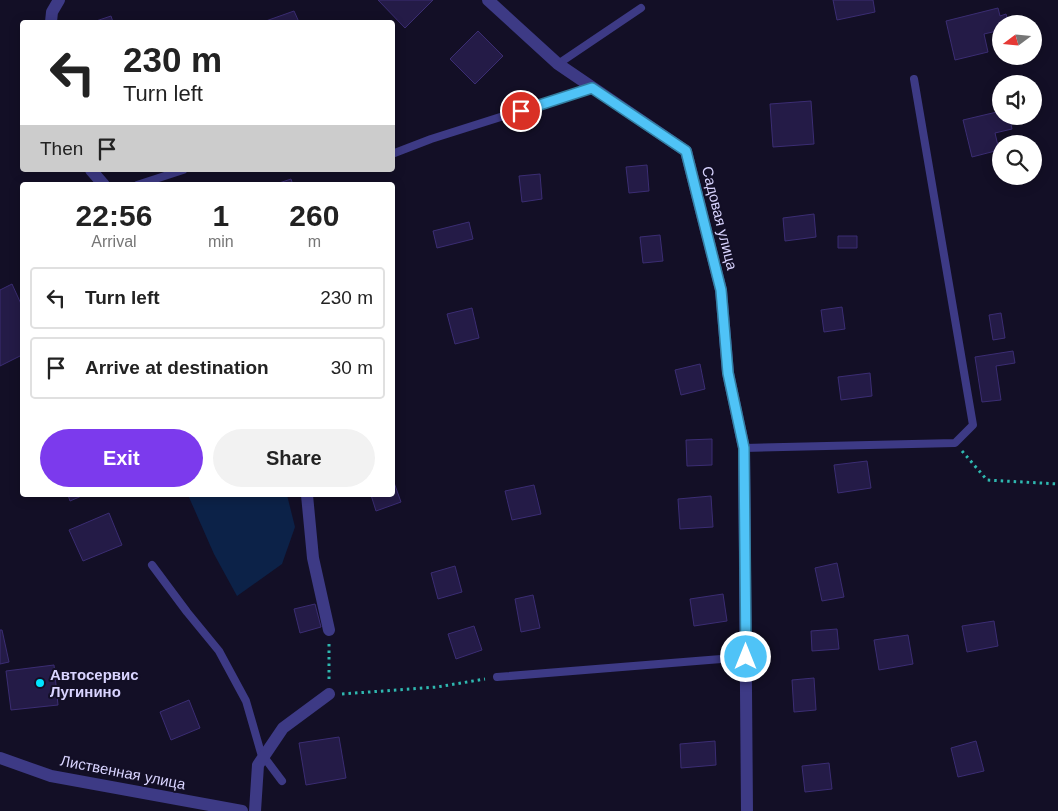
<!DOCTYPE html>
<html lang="en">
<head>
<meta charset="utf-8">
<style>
	body { margin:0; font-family:Arial,sans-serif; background:#f2f2f2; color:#222; height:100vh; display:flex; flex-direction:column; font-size:19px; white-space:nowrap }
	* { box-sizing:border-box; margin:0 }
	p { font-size:16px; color:#767676 }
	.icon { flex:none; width:28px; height:28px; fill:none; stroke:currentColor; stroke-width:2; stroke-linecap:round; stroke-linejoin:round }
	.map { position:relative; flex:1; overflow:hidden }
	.sheet { position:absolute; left:20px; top:182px; width:375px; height:315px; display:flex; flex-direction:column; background:#fff; border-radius:5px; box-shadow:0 2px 12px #0003 }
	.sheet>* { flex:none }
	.hud { position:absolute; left:20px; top:20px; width:375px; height:152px; border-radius:5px; box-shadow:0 2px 12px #0003; background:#fff; color:#222; overflow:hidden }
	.needle { width:32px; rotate:254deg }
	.fabs { position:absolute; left:992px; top:15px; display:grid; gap:10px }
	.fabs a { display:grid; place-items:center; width:50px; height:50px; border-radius:50%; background:#fff; box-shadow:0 2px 12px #0003; font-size:25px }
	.pin { position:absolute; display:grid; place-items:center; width:42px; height:42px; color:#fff; margin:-21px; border:2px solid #fff; border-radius:50%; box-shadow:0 1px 5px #0007 }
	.me { position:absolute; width:55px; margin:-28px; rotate:0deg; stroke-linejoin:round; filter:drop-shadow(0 0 4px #0008) }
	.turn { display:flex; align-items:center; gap:18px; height:105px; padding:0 20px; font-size:22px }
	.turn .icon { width:65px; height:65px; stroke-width:2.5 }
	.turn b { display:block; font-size:35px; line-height:42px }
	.then { display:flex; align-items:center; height:48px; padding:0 20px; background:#0003; gap:10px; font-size:19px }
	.eta { display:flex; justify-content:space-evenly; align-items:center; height:85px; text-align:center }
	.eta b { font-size:30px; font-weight:700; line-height:35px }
	.action { display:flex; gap:10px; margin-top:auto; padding:10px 20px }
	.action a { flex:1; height:58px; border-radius:30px; background:#7c3aed; color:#fff; font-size:20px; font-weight:700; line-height:58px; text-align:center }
	.action a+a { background:#f2f2f2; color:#222 }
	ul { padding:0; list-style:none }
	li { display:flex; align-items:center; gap:15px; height:62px; margin:0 10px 8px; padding:0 10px; border:2px solid #e0e0e0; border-radius:5px }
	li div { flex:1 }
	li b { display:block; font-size:19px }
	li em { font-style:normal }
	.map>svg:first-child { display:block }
</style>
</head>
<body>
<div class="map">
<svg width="1058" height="811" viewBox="0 0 1058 811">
	<rect width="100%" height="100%" fill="#130f26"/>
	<!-- water -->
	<path fill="#0c2248" d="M188 495H287L295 527 282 564 237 596 214 554Z"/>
	<!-- building -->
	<path fill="#241b47" stroke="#3b2d73" d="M378 0H433L405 28Z
		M833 0H873L875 12 837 20Z
		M998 8 1000 16 1006 14 1009 24H1001V30L984 34 988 52 955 60 946 21Z
		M294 11 299 22H263Z
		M111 16 113 22H93Z
		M478 31 503 56 475 84 450 59Z
		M811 101 814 144 773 147 770 104Z
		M1001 111V116H1009L1012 129 995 133 999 150 972 157 963 120Z
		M647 165 649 191 629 193 626 167Z
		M540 174 542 199 522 202 519 176Z
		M291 179 293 185H273Z
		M814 214 816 237 785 241 783 218Z
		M469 222 473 239 437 248 433 231Z
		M660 235 663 261 643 263 640 237Z
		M838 236H857V248H838Z
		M12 284 22 306V355L0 366V290Z
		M842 307 845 329 824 332 821 310Z
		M472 308 479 338 455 344 447 314Z
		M1001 313 1005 338 993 340 989 315Z
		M1013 351 1015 363 996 366 1001 400 982 402 975 357Z
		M700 364 705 389 681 395 675 370Z
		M870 373 872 396 841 400 838 377Z
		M712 439V465L687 466 686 440Z
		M867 461 871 488 838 493 834 465Z
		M392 477 401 502 376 511 371 495H392Z
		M534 485 541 514 512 520 505 491Z
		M68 495H84L70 501Z
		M711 496 713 527 680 529 678 499Z
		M109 513 122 545 83 561 69 530Z
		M837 563 844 597 822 601 815 568Z
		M455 566 462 592 438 599 431 573Z
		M723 594 727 621 694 626 690 599Z
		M533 595 540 628 521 632 515 599Z
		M315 604 321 627 300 633 294 609Z
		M994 621 998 646 967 652 962 626Z
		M474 626 482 650 456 659 448 634Z
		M837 629 839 649 812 651 811 631Z
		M0 630H2L9 662 0 664Z
		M908 635 913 664 879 670 874 640Z
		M54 665 58 705 11 710 6 671Z
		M814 678 816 710 794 712 792 680Z
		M189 700 200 728 171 740 160 712Z
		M339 737 346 778 306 785 299 743Z
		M715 741 716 765 681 768 680 744Z
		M976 741 984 771 958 777 951 748Z
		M829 763 832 789 805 792 802 766Z"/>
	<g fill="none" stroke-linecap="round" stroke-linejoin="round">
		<!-- path -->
		<path stroke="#2fb8b0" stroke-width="3" stroke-dasharray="2.5 4" stroke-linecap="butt" d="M962 451 987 480 1058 484
			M329 679V643
			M342 694 437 687 485 679"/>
		<!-- service -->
		<path stroke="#3d3a85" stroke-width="8" d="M558 64 641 8
			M392 154 431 139 592 88
			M137 185 183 170
			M744 448 955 443 973 425 914 79
			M152 565 187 612 219 651 246 701 261 753 282 781
			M497 677 746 657"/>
		<!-- minor -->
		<path stroke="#3d3a85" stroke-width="12" d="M488 0 558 64 686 151 721 290 728 373 744 448 747 811
			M51 22 52 12 59 0
			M91 170 104 185
			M307 495 313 558 329 630
			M0 758 51 776 242 811
			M255 811 258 765 283 728 329 694"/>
	</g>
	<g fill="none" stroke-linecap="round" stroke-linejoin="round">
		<!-- route casing -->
		<g stroke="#337fa1" stroke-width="12">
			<path id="route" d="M521 111 592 88 686 151 721 290 728 373 744 448 746 657"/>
		</g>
		<!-- route -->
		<use href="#route" stroke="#4fc3f7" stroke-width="9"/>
	</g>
	<!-- markers -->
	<circle fill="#00e5ff" stroke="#130f26" stroke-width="2" cx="40" cy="683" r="5"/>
	<g text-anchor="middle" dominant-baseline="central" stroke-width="4" stroke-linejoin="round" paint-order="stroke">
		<!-- street labels -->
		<g font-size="15" fill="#d9d4ff" stroke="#130f26">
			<text transform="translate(720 218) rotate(76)">Садовая улица</text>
			<text transform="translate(123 772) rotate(11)">Лиственная улица</text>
		</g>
		<!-- poi labels -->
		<g font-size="15" font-weight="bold" fill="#d9d4ff" stroke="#130f26" text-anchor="start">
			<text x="50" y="674">Автосервис<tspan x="50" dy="17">Лугинино</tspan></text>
		</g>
	</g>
</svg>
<div class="fabs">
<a><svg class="needle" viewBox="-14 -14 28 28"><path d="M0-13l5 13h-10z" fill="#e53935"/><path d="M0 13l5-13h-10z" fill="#767676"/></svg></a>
<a><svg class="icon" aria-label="sound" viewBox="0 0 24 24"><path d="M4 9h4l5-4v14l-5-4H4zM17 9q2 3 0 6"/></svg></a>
<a><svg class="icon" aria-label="search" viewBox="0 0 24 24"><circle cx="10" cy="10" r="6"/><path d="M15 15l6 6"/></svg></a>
</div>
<div class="pin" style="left:521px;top:111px;background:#d93025"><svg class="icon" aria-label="arrive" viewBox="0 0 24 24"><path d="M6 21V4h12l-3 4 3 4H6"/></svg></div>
<svg class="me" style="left:746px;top:657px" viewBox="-20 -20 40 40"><circle r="17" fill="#4fc3f7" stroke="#fff" stroke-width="3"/><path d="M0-11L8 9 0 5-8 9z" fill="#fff"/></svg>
<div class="hud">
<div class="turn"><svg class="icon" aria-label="left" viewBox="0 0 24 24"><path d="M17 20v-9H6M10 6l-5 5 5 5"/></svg><div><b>230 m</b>Turn left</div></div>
<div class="then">Then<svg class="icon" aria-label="arrive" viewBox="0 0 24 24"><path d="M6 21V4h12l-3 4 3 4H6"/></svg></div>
</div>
<section class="sheet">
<div class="eta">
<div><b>22:56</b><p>Arrival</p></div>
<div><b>1</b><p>min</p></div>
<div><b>260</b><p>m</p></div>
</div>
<ul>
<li><svg class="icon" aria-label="left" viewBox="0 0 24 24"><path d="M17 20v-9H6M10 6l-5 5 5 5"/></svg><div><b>Turn left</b></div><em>230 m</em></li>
<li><svg class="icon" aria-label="arrive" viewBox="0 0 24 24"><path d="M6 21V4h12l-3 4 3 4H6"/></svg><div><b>Arrive at destination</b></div><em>30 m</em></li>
</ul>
<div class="action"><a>Exit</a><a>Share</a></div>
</section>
</div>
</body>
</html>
